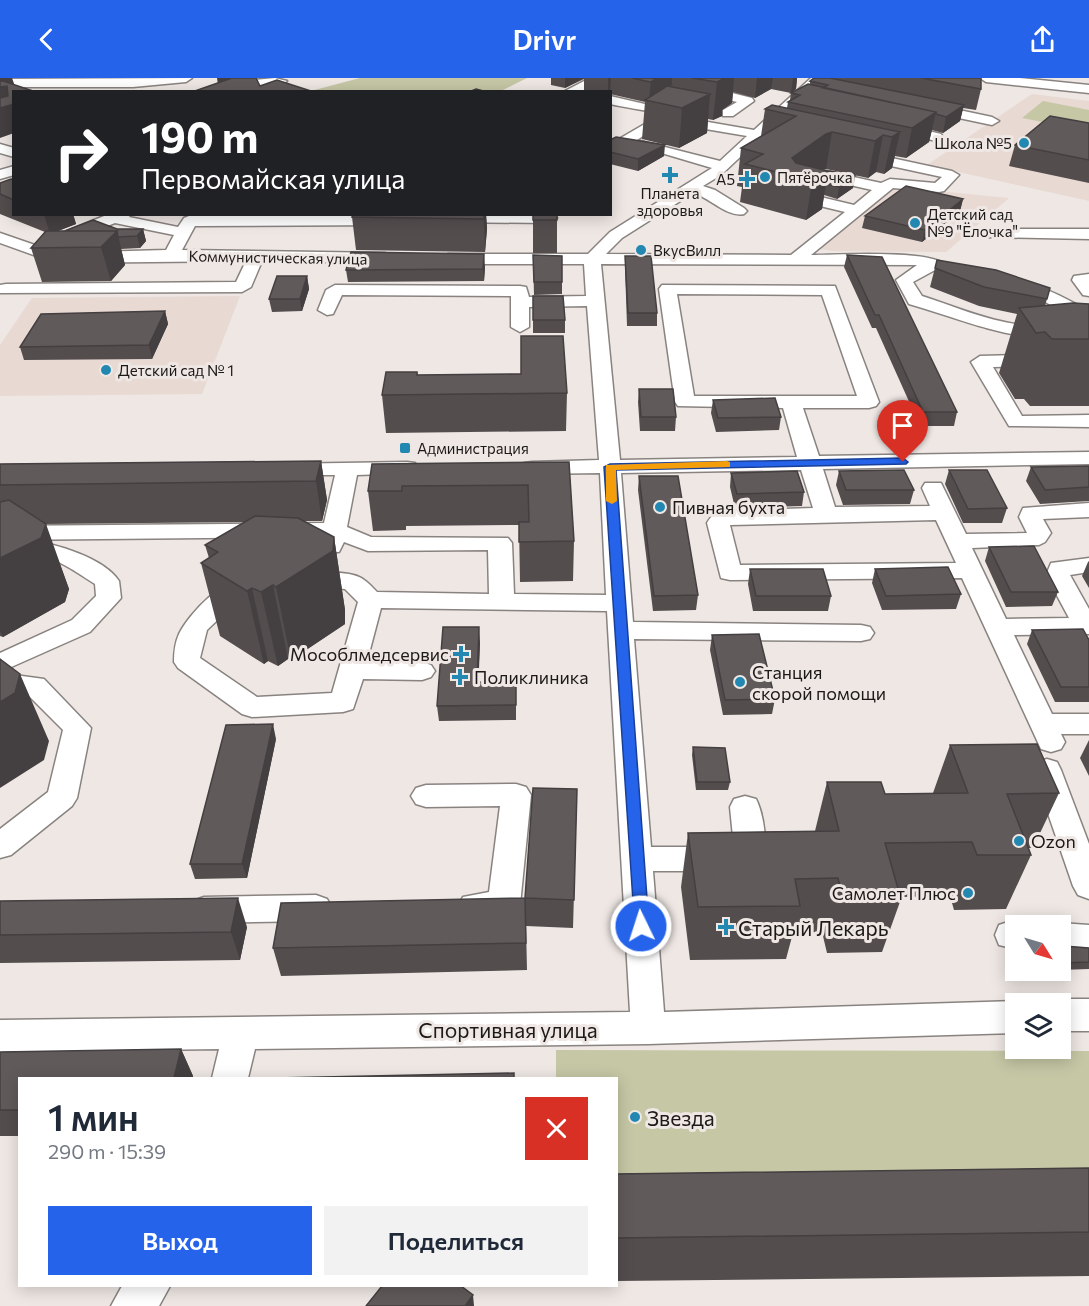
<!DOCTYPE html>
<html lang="ru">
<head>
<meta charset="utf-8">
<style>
	body { margin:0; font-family:Commissioner,sans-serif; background:#f2f2f3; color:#1f2937; height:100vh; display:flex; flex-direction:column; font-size:22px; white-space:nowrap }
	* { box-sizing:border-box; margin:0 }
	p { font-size:20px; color:#747a83 }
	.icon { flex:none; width:33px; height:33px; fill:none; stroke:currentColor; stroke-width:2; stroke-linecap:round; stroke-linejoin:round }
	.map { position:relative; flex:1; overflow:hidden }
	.details { position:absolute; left:18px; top:999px; width:600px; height:210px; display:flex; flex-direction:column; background:#fff; border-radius:0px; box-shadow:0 3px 15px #0003 }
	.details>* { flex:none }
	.hud { position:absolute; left:12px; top:12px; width:600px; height:126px; border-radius:0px; box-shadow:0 3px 15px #0003; background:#202124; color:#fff; overflow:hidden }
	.needle { width:39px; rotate:127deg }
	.tools { position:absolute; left:1005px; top:837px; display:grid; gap:12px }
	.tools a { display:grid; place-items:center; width:66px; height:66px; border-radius:0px; background:#fff; box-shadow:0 3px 15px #0003; font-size:30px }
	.pin { position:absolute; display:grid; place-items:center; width:51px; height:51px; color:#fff; margin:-62px -26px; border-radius:50% 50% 50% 0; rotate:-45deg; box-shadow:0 0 6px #0007 }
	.pin .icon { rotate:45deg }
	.me { position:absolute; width:66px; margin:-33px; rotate:356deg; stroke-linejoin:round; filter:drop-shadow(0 0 4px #0008) }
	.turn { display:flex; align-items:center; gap:21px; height:126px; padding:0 30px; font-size:27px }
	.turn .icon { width:78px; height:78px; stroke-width:2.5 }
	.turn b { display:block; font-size:42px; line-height:51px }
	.round { display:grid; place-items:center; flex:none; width:63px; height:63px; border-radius:0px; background:#f2f2f3 }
	.summary { display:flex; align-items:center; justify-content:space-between; height:102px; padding:0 30px }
	h1 { font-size:36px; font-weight:600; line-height:45px }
	.button { display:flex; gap:12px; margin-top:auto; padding:12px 30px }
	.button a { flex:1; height:69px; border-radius:0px; background:#2563eb; color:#fff; font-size:24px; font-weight:600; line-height:69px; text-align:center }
	.button a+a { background:#f2f2f3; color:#1f2937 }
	header { display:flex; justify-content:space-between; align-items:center; height:78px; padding:0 30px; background:#2563eb; color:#fff; font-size:27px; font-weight:600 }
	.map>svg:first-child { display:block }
</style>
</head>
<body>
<header><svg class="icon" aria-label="back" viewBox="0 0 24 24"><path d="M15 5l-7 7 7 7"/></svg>Drivr<svg class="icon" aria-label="share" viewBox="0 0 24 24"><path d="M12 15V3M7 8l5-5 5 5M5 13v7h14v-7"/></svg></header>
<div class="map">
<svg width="1089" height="1228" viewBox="0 0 1089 1228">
	<rect width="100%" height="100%" fill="#eee7e4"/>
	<!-- built -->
	<path fill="#e8d9d3" d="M1032 16 1089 23V123L927 87Z
		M897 109 1009 120 946 174 833 173 819 171Z
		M240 218 202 316 0 318V267L32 220Z"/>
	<!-- green -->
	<path fill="#c5c7a5" d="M360 0H527L501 13 307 14Z
		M1043 23 1089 32V53L1022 40Z
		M556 972 1089 973V1105L617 1125 616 1000H556Z"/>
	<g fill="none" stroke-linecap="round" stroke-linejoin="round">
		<!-- minor casing -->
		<g stroke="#898380" stroke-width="3">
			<path id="minor" d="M192 0 186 4 133 9H0V1Z
				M275 0 287 3 281 7 224 13 218 9 224 5Z
				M590 0H606L580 14H563Z
				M811 0H824L721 97 703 108 715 112 744 130 747 133 744 136C728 140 709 119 693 115L622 160 606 176 791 177 845 134 791 121 789 118 821 94 826 93 881 105 890 101 935 105 942 99 854 80V74L859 73 952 93 959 97 944 113 939 114 893 110 811 177C836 177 934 171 947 188L945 192H935L913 204 922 218C966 232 1017 257 1064 244L1062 233 1036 219 1008 210 1005 206 1014 201C1036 206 1056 215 1076 226L1081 242 1089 243V253C1069 251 1050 261 1030 259 988 254 948 237 909 226L896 202 917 187 601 186 620 382 797 379 783 330 678 328 675 324 659 211 662 207 835 208 879 324 876 328 869 330H803L819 378 1089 374V386L823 391 835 429 930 428 922 410 925 405H941L966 456 1027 455 1019 439 1023 430 1089 425V439L1043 441 1051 455 1045 464 1039 467 972 470 1006 541 1069 540 1046 497 1051 485 1089 480V494L1070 497 1089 531V556L1014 557 1052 636H1089V656H1061L1065 664 1061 671 1051 674 1041 671 962 500 730 502 721 500 707 445C711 438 714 435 722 433L813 430 801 392 621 395 633 544 861 547 870 549 874 555 870 561 861 563 634 561 651 769H734L730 729 734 721 745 718 756 721C764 737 769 771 761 787L742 793H653L664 934 1016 923 1022 926H1016V955L648 966 255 971 248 1000H212L219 971 0 974V942L630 934 607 533 381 530 367 583 422 584 431 587 435 593 431 599 422 602 363 601 353 631 343 634 252 639 242 636 178 590 174 584C174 574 175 565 179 556 189 536 225 496 250 503L253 508 207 552 200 580 257 619 332 615 358 524 345 511 297 507 294 502 297 497C310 493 348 493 359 499 366 502 372 509 377 514L489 516 488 472 368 473 344 464 339 474H323L319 469 321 459 0 462V448L324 445 335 397H286L278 396 275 391 278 386 407 384 415 385 418 390 415 395 357 397 347 449 371 459 508 460 512 465 514 516 606 517 600 395 532 396 524 395 521 390 524 385 532 384 599 382 587 228 529 229V249L520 254 511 249V218L342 217 333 236 327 237 318 232 326 212 335 207 520 208 526 209 529 219 586 218 584 186H448L440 181 448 176H588L610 154 712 90 648 71 619 67V61L662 36 754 52ZM664 44 747 58 720 83 637 62ZM828 102 872 112 854 127 808 116ZM677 216 822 217 857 318H694ZM936 442 956 485 740 487 730 447Z
				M980 0H1020L1089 7V15L986 4Z
				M696 6 752 20 754 23 733 38H723V32L737 24 692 13 690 10Z
				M610 18 649 27 657 24 679 34 673 38C653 33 632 31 610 26Z
				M926 25 992 39 999 43 992 47 921 32V26Z
				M896 45 941 56 943 59 936 63 891 52V46Z
				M0 66 14 70V79L0 75Z
				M14 88V97L0 101V92Z
				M109 136H131L129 139 178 149 184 140 189 138 389 137 397 142 389 147 195 148 182 172 385 175 393 180 385 185 262 183 251 209 242 214 0 215V207L6 206 236 204 246 183 56 185 0 165V155L58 175 166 172 174 157 115 145 66 164 58 159 60 156Z
				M448 136H554L557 140 549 145 444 144 441 141Z
				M990 151H1089V161L984 159 982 156Z
				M1089 196V218L1083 217 1072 202 1074 198Z
				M1089 275V287L993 289 1022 338 1089 337V349L1009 348 971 284 980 278Z
				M30 463C55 465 104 480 119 503L121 520 90 554 0 594V575L72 542 96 518 95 506C54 480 49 473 0 485V470Z
				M0 595 44 601 91 650 77 720 72 728 11 777 0 780V751L48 714 63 652 27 616 0 613Z
				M1047 681 1057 684 1061 692 1089 766V821L1078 817 1073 808 1033 692 1037 684Z
				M516 706 526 709 531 717 520 827 515 836C498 842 480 843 463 837L458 828 463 819 489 814 500 728 426 729 416 726 411 718 416 710 426 707Z
				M316 817 327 821 332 830 327 839 316 843 204 845 193 841 188 832 193 823 204 819Z
				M1011 843 1028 848H1016V871L999 867 995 857 999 847Z
				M1060 845 1089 847V875L1060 873V848H1053Z
				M1060 921H1089V953H1060V926H1049Z
				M122 1208H170L159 1228H111Z"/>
		</g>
		<!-- minor -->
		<use href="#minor" fill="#fff" fill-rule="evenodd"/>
	</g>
	<!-- wall -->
	<path fill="#534d4e" d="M551 0H797L796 11 791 15 771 11 755 20 733 14 732 25 722 32V38L713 42 708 41 707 55 679 70 642 61 645 24 610 16V14H584V1L565 10 551 7Z
		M814 0H981V11L976 32 963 30 960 43 943 55 932 52 929 64 906 80 895 78 892 90 884 96 876 94 868 100 826 91H823L828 93V95L853 110 837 121 824 117 822 131 806 142 740 124 742 109 737 108 741 70 761 58 765 31 787 30 788 24 790 22 791 15 810 7V3Z
		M1089 45V105L1009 88 1015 67Z
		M610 62 664 78 638 93 610 86Z
		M14 102V136H73L76 146 58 153 143 151 146 163 140 170 121 171 125 187 111 203 42 204 31 170 45 154 0 136V105Z
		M963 121 960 133 922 164 862 150 865 138Z
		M486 136 487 151 485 174 356 172 352 139Z
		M533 136H557V175H533Z
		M533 177 562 178V216L534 217Z
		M847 177 957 334 954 348H920L876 250H872L844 189Z
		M625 178 657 235V248H627L625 190Z
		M937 182 1050 210 1045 228 1089 226V328H1030L1024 321H1015L999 295 1017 236 979 228 930 209Z
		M485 189 484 203 348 204 346 192Z
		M307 198 309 211 302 233 272 234 269 221Z
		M533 218 565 242V255H533Z
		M165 233 168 246 152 281 24 282 20 269Z
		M417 294 418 297 521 296 567 315 566 353 386 355 382 317Z
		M639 311 676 339 675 353H640L638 324Z
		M713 322 781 339 779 352 716 354 711 335Z
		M321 383 327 422 322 443H304L334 459 345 532V546L291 582 288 581 278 588 268 583 264 586 220 558 201 485 209 480 205 467 245 444 45 446 69 511 65 524 3 559 0 558V386Z
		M569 384 574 463 573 503 520 504 519 447 406 448V452L373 453 368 413Z
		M1089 388V423L1040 426 1026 403 1031 389Z
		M949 392 1007 430 1002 445H963L945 406Z
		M839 393 914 412 910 426 843 427 836 407Z
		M731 395 804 414 802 428 735 430 730 409Z
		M639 398 698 517 696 532 653 533 638 412Z
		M989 469 1058 514 1052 528 1006 529 985 483Z
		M1089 483V510L1082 498 1088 484Z
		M750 491 831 518 828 533H753L748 506Z
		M875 491 961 516 956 531 882 532 872 505Z
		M1032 552 1089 562V624H1055L1027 566Z
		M712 557 775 621 772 636 723 637 710 572Z
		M480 564 478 604H516V642L439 643 437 628Z
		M276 661 247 800 195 801 190 786Z
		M1089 662V698L1080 680Z
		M950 667 1059 715 1033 770H1029L1031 777 1006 831 954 832 950 818 901 819V821L882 874 827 875 822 854 793 855 786 881 690 882 681 809 688 755 815 753 827 704 885 716 933 715Z
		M693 669 730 704 728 712H696L692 677Z
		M577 711 573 850 526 848 527 892 281 898 273 870 525 820Z
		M0 823 247 849 240 882 0 885Z
		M1060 860 1064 868 1089 870V891L1060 892Z
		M181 971 193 998 192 1000H20V1058H0V974Z
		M1089 1090V1198L616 1203V1096Z"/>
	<!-- shaded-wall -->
	<path fill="#443f40" d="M0 0H12L16 11 14 26V55L0 60Z
		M217 0H236L219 14Z
		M565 0H584L565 10Z
		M608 0H611L610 16V14H608Z
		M651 0H672V7L655 15 649 23Z
		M724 0H734L732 25 722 32V38L713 42 717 4Z
		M757 0H773L771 11 755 20Z
		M793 0H797L796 11 791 15Z
		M710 16 707 55 679 70 682 30Z
		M964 27 960 43 943 55 946 39Z
		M936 34 929 64 906 80 912 50Z
		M832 54 826 91 790 97 792 80 826 56Z
		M900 54 892 90 884 96 892 59Z
		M883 57 876 94 868 100 875 63Z
		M665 67 664 78 638 93V81Z
		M828 93 822 131 806 142 812 103Z
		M855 98 853 110 837 121 839 109Z
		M963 121 960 133 922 164 925 152Z
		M44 136H73L76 146 50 156Z
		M484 136H486L487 151 485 174Z
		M143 151 146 163 140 170 137 158Z
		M117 153 125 187 111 203 101 169Z
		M484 176 485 189 484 203 483 191Z
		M307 198 309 211 302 233 300 221Z
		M165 233 168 246 152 281 149 267Z
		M321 383 327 422 322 443 316 403Z
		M46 446 69 511 65 524 3 559 0 553V480Z
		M334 459 345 532V546L291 582 276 509Z
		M273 507 288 581 278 588 261 514Z
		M252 510 268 583 264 586 247 513Z
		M479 549 480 564 478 619 477 604Z
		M20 596 49 663 44 682 0 710V624Z
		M273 646 276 661 247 800 242 786Z
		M238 820 247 849 240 882 231 854Z
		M181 971 193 998 192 1000H174Z
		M473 1217 474 1228H465Z"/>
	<!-- building -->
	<path fill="#615a5b" stroke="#443f40" stroke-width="1.5" d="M232 0H256L260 8 277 2 314 14H192Z
		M632 0H652L656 2 650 4Z
		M692 0H725L717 4Z
		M814 0H830L964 27 946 39 936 36V34L823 10 828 7 810 3Z
		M921 0H981V11Z
		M0 2 36 14H14V26L0 30V20L8 18 7 8 0 9Z
		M808 6 936 34 912 50 788 24 800 17 791 15Z
		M667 8 710 16 682 30 645 22Z
		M476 11 487 14H469Z
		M772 27 900 54 892 59 883 57 875 63 832 54 826 56 792 80 796 85 828 93 812 103 745 86 763 76 741 70 796 38 765 31Z
		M1050 38 1089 45V82L1015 67Z
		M616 59 665 67 638 81 610 74V62Z
		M830 93 855 98 839 109 826 106 828 95Z
		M11 101 14 102V122L0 116V105Z
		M906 108 963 121 925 152 865 138Z
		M353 136H484V141L352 139Z
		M533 136H557V142H533Z
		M93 142 117 151H143L137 158 118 159 117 153H69L67 152Z
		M46 153H117L101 169 31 170Z
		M351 174 484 176 483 191 346 192Z
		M533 177 562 178V204H534Z
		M847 177 882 179 957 334H923L879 237H875Z
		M625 178H651L657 235H628Z
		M937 182 996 192 1050 210 1047 221 984 209 935 190Z
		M277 198H307L300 221H269Z
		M533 218H563L565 242H533Z
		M1073 225 1089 226V261H1052L1045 254 1036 255 1019 230Z
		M165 233 149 267 20 269 41 236Z
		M521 258H563L567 315 382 317 386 294H417V297L521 296Z
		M639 311H673L676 339H641Z
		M775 320 781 339 718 340 713 322Z
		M321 383 316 403 0 407V386Z
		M569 384 574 463 519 464V444H529L528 407 402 408V413H368L372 386Z
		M1089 388V409L1045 412 1031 389Z
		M904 392 914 412H846L839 393Z
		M949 392H987L1007 430 968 431Z
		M797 393 804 414 737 416 731 395Z
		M639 398H678L698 517 654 518Z
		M9 422 46 446 41 460 0 480V424Z
		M255 438 298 440 334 459 333 473 276 509 273 507 261 514 252 510 247 513 201 485 218 474 205 467Z
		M1034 468 1058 514H1011L989 469Z
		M948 489 961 516 886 518 875 491Z
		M750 491H823L831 518H756Z
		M443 549H479L477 604H516V627L437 628Z
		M1083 551 1089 562V609H1061L1032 552Z
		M759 556 775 621 725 622 712 557Z
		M0 581 20 596 15 615 0 624Z
		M273 646 242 786H190L226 647Z
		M1037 666 1059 715 1007 716 1031 777H977L972 764 885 765 901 821 843 822 838 800 795 801 800 828 698 829 688 755 839 753 827 704H881L885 716 968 715 950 667Z
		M693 669 725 670 730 704H697Z
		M533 710 577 711 574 822 525 820Z
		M238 820 231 854 0 857V823Z
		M525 820 526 865 273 870 281 825Z
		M1060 860H1062L1064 868 1089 870V884L1061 885Z
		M181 971 174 1000H20V1032H0V974Z
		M514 995V1000H275Z
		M1089 1090V1154L616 1160V1096Z
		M382 1208H461L473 1217 465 1228H366Z"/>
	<!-- route -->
	<path fill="#2563eb" stroke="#184099" stroke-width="1.5" d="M903 380 908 384 906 386 616 392 649 848 646 853H635L604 389 610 386Z"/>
	<!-- slow -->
	<path fill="#f59e0b" d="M727 383 730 384V389L616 392 617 423 612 426 606 423V387Z"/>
	<!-- markers -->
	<g fill="#2288b1" stroke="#eee7e4" stroke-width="2">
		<circle cx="1024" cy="65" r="6"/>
		<path d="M667 88h6v6h6v6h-6v6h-6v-6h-6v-6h6z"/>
		<circle cx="765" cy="99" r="6"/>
		<path d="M744 92h6v6h6v6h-6v6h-6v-6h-6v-6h6z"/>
		<circle cx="915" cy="145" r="6"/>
		<circle cx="641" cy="172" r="6"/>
		<circle cx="106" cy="292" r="6"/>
		<rect x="399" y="364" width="12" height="12" rx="3"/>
		<circle cx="660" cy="429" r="6"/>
		<path d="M458 567h6v6h6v6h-6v6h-6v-6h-6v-6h6z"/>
		<path d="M457 590h6v6h6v6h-6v6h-6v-6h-6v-6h6z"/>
		<circle cx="740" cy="604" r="6"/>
		<circle cx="1019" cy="763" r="6"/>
		<circle cx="968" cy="815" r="6"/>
		<path d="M723 840h6v6h6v6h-6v6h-6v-6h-6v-6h6z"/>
		<circle cx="635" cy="1039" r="6"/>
	</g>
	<g text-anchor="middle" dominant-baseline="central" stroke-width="6" stroke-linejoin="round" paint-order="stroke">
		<!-- far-poi labels -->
		<g font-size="15" fill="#1c1918" stroke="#eee7e4" text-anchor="start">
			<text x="1012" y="65" text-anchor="end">Школа №5</text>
			<text x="777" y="99">Пятёрочка</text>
			<text x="735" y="101" text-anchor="end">А5</text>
			<text x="670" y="115" text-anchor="middle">Планета<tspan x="670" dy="17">здоровья</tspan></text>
			<text x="927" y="136">Детский сад<tspan x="927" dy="17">№9 "Ёлочка"</tspan></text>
			<text x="653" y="172">ВкусВилл</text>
			<text x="118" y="292">Детский сад № 1</text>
			<text x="417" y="370">Администрация</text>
		</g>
		<!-- far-street labels -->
		<g font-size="15" fill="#1c1918" stroke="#eee7e4">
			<text transform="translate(278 179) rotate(1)">Коммунистическая улица</text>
		</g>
		<!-- poi labels -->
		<g font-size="18" fill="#1c1918" stroke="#eee7e4" text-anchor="start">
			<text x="672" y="429">Пивная бухта</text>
			<text x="449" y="576" text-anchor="end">Мособлмедсервис</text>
			<text x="752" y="594">Станция<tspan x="752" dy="21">скорой помощи</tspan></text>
			<text x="474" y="599">Поликлиника</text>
			<text x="1031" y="763">Ozon</text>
			<text x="956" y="815" text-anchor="end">Самолет Плюс</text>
		</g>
		<!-- near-poi labels -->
		<g font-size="21" fill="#1c1918" stroke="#eee7e4" text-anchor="start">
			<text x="738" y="849">Старый Лекарь</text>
			<text x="647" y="1039">Звезда</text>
		</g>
		<!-- near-street labels -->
		<g font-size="21" fill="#1c1918" stroke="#eee7e4">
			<text x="508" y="951">Спортивная улица</text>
		</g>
	</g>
</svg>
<div class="tools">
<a><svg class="needle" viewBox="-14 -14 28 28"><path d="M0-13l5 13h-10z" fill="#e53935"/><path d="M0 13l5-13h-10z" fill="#747a83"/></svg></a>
<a><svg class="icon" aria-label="layers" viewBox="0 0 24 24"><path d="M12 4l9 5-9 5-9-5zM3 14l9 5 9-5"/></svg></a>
</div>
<div class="pin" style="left:903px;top:384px;background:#d93025"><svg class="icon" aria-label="arrive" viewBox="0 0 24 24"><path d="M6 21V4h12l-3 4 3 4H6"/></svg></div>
<svg class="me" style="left:641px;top:848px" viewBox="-20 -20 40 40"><circle r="17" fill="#2563eb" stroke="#fff" stroke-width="3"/><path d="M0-11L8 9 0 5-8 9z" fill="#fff"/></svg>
<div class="hud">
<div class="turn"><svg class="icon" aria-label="right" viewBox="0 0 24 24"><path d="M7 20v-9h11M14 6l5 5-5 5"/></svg><div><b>190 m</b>Первомайская улица</div></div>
</div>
<section class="details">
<div class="summary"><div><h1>1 мин</h1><p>290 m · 15:39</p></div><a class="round" style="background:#d93025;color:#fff"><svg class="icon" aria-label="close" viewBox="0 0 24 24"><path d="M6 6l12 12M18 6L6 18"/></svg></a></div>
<div class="button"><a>Выход</a><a>Поделиться</a></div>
</section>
</div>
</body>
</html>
